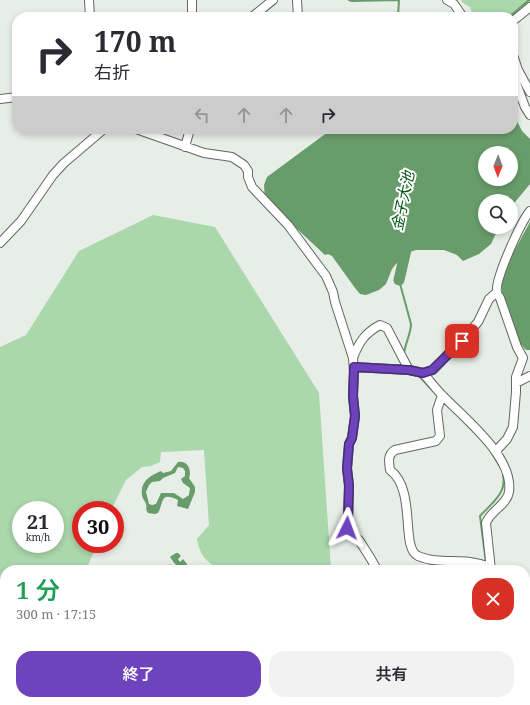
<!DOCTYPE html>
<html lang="ja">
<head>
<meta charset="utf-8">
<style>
	body { margin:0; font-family:"Noto Serif","Noto Sans JP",serif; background:#f2f2f3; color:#2b2b33; height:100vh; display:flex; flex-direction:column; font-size:15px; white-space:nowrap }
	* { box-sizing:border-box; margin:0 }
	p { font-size:13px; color:#7c7c81 }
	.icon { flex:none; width:22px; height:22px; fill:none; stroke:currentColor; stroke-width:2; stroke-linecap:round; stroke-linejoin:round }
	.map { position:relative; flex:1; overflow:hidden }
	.details { position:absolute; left:0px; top:565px; width:530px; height:140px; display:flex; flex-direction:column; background:#fff; border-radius:16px 16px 0 0; box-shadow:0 2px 6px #0003 }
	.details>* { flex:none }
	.top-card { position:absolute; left:12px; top:12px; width:506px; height:122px; border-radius:16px; box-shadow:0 2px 6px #0003; background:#fff; color:#2b2b33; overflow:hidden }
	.needle { width:26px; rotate:181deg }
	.buttons { position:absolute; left:478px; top:146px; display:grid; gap:8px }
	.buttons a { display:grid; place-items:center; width:40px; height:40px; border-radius:50%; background:#fff; box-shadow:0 2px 6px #0003; font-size:20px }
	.speed { position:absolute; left:12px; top:501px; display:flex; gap:8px; font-size:20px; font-weight:700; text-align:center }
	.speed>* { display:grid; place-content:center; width:52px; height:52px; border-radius:50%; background:#fff; box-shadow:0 2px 6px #0003; line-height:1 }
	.speed small { font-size:10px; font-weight:400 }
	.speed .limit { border:6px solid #d22; background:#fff; color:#111 }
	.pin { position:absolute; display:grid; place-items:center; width:34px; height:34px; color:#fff; margin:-17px; border-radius:8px; box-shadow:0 2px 6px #0006 }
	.me { position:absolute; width:44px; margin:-22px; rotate:3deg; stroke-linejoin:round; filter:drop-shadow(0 0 3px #0008) }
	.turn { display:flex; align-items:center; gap:14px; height:84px; padding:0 16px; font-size:18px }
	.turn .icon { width:52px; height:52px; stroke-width:2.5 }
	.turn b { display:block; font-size:28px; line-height:34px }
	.lanes { display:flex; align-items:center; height:38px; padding:0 16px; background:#0003; justify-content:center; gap:20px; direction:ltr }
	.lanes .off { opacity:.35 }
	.round { display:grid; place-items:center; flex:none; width:42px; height:42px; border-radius:16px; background:#f2f2f3 }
	.headline { display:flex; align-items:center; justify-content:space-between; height:68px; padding:0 16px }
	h1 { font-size:24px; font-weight:600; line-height:30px; color:#1e9e55 }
	.cta { display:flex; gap:8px; margin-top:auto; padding:8px 16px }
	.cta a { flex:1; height:46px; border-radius:16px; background:#6e43bb; color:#fff; font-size:16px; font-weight:600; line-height:46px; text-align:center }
	.cta a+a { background:#f2f2f3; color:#2b2b33 }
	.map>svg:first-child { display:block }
</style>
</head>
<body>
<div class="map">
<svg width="530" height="705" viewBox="0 0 530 705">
	<rect width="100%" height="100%" fill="#e7eee7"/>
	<!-- green -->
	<path fill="#aad7ab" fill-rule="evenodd" d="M461 0H530V2L513 17H479L473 16 470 7 463 3Z
		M153 215 215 227 319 393 331 570H222C207 563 200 556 197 539L209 525 204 450 161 452 160 462 151 466 142 467 126 480 111 510H81V544H97L86 570H5V700H65L67 705H0V347L26 335 79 251ZM21 510H55V544H21Z
		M275 700H374L376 705H273Z"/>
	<!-- water -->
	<path fill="#689c6a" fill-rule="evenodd" d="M513 113 522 131 530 139V184L511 207V201H485V227H499L491 244 479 254 463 261 457 255 444 250H416L410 252 396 264 392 269 386 284 379 290 366 295 360 294 355 288 332 256 328 254 325 255 265 199 264 185 267 177 332 129H513ZM485 153H511V179H485Z
		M530 222V350H526L518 341 507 304 502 293V281L512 255Z
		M178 462C188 460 192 471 189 478L195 487V492L188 509 177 506 178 500C160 491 164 502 158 513L155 514 148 513C145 509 147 508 146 504 145 501 142 498 142 495 140 481 150 476 161 471L163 473 171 471ZM178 467 183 468 185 471V476L181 479 183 483 190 488 189 495 183 499 174 493H161L156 504 152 505 149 504 146 492 149 485 152 482 160 481 163 478 175 473Z
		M176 553H178L181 556 178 559 180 562 183 559 187 564 186 569 170 570 169 564 176 569 178 566 175 564 170 557 171 556 173 555Z"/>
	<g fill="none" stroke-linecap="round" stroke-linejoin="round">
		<!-- stream -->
		<path stroke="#689c6a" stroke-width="2" d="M349 0 352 1 399 0 398 17
			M509 17 529 0
			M399 280 411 324C411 334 405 343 404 354
			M418 375 433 391
			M466 424 474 432
			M491 452 502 470
			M486 563 480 516C492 503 507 493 503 475
			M496 705 497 700"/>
		<!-- river -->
		<path stroke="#689c6a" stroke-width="11" d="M399 280 408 241"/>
		<!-- minor casing -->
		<g stroke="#616761" stroke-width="10">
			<path id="minor" d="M89 0 90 17
				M297 0 298 17
				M447 0 454 4 463 17
				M192 17V0
				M252 17 273 0
				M513 21 530 7
				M513 55 518 70 530 92
				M513 75 525 107 530 115
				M0 99 17 97
				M136 129 204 153 232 157 244 165 248 171V177L252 187 288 225 326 276 333 292 335 302 353 358 354 372 353 396 355 416 352 438 349 444 347 469 349 485 348 520 347 528 350 535 359 540 371 559 377 570
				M185 147 190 129
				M0 243 21 221 53 175 64 163 104 129
				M353 358C359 342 365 333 380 325L387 328 409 370
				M354 367 409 370 423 373 433 370 472 329 478 322 489 299 497 292
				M423 373C430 381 436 389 443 396 465 419 514 457 509 492 507 505 490 511 486 523L491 570
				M516 383 530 376
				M442 395 437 410 440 436 436 441 395 450C387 455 389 462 390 470 417 490 400 548 418 556 434 563 453 560 470 562 477 563 484 565 491 567
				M496 451 507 439 513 427 516 392V377L523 358 517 347 500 298C499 296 497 295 497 293 494 280 521 222 530 211
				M525 699 530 701
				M159 700 160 705
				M196 700 200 705"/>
		</g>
		<!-- minor -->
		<use href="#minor" stroke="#fff" stroke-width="8"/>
	</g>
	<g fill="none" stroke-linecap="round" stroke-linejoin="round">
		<!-- route casing -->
		<g stroke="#482c7a" stroke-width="10">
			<path id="route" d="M347 528 348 520 349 486 347 468 349 444 352 438 355 416 353 396 354 367 409 370 423 373 432 370 462 341"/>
		</g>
		<!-- route -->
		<use href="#route" stroke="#6e43bb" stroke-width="7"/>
	</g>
	<g text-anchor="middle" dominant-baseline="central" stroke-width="4" stroke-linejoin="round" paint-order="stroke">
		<!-- water labels -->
		<g font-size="15" font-style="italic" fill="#015716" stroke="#fff">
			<text transform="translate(402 201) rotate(-78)">金子大池</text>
		</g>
	</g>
</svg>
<div class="buttons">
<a><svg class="needle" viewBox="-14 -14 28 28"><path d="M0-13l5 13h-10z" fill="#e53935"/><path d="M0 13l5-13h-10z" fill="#7c7c81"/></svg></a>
<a><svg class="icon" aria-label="search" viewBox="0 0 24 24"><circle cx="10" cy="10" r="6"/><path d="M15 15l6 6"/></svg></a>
</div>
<div class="speed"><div>21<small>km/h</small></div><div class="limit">30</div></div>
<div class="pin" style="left:462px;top:341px;background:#d93025"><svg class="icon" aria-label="arrive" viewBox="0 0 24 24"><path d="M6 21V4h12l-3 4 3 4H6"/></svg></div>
<svg class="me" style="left:347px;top:528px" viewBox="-20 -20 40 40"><path d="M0-17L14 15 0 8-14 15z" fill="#6e43bb" stroke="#fff" stroke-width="4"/></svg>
<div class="top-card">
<div class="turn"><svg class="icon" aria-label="right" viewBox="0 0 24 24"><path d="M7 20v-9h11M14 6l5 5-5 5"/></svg><div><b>170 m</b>右折</div></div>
<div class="lanes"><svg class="icon off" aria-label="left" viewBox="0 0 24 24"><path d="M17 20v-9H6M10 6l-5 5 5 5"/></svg><svg class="icon off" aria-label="ahead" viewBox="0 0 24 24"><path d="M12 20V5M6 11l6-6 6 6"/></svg><svg class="icon off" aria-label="ahead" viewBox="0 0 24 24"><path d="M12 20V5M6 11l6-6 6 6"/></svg><svg class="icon" aria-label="right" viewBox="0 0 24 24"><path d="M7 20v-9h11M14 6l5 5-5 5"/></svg></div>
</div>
<section class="details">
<div class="headline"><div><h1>1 分</h1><p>300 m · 17:15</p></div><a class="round" style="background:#d93025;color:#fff"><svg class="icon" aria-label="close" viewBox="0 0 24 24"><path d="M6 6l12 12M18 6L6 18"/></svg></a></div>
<div class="cta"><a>終了</a><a>共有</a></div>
</section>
</div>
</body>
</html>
